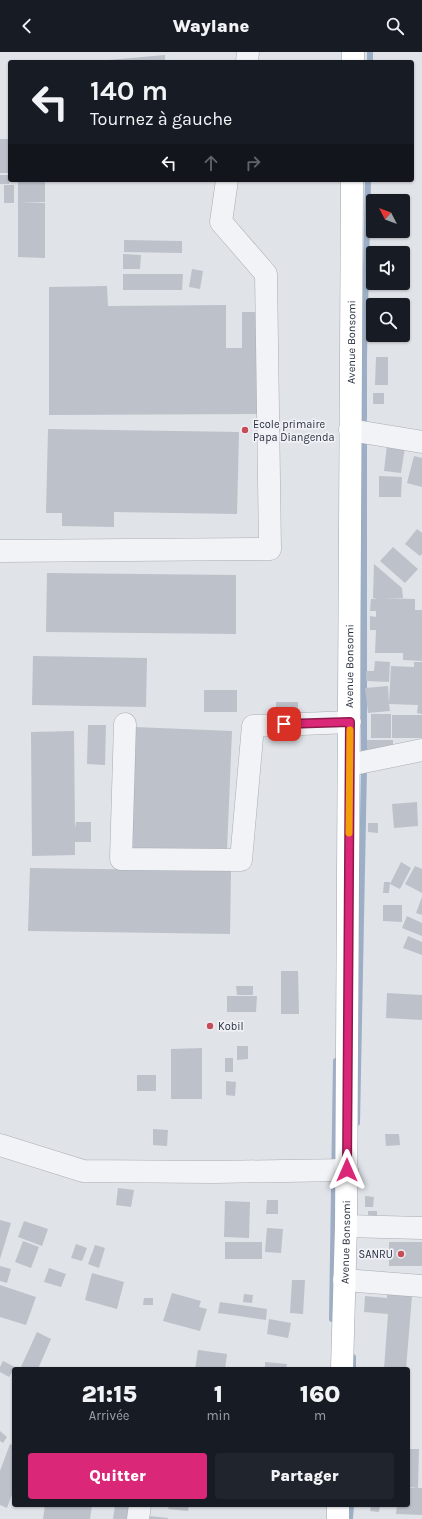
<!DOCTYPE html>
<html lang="fr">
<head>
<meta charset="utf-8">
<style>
	body { margin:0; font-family:Karla,sans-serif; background:#20242c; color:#f1f3f6; height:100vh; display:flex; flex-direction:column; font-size:15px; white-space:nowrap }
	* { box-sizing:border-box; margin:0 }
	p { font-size:13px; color:#9ea1a6 }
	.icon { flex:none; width:22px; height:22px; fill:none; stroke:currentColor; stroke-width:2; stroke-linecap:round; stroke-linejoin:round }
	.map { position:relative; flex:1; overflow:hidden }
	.side { position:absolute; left:12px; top:1315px; width:398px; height:140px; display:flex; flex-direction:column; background:#171b24; border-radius:4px; box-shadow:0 1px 3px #0004 }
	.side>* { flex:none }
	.top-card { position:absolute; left:8px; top:8px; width:406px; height:122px; border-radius:4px; box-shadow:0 1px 3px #0004; background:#171b24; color:#f1f3f6; overflow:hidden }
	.needle { width:26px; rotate:312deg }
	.tools { position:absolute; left:366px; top:142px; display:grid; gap:8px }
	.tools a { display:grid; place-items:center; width:44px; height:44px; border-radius:4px; background:#171b24; box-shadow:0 1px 3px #0004; font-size:20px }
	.pin { position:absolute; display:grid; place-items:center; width:34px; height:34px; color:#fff; margin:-17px; border-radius:8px; box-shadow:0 2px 6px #0006 }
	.me { position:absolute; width:44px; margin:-22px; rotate:0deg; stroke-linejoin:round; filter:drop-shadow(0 0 3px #0008) }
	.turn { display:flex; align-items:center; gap:14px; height:84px; padding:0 16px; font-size:18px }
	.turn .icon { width:52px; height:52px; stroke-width:2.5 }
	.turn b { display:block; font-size:28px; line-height:34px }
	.lanes { display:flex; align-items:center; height:38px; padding:0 16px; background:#0003; justify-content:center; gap:20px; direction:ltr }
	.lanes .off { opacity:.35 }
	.eta { display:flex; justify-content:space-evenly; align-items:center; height:68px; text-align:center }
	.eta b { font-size:24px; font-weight:800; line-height:28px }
	.primary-button { display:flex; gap:8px; margin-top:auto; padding:8px 16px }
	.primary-button a { flex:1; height:46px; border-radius:4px; background:#db2777; color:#fff; font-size:16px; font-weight:800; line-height:46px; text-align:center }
	.primary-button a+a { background:#20242c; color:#f1f3f6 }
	header { display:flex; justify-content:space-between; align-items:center; height:52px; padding:0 16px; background:#171b24; font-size:18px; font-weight:800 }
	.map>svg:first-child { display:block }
</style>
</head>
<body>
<header><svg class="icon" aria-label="back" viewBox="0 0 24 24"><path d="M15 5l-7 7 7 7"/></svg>Waylane<svg class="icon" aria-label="search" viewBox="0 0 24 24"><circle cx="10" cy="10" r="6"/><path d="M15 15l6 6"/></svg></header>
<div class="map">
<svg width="422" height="1467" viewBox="0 0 422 1467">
	<rect width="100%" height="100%" fill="#e0e3e8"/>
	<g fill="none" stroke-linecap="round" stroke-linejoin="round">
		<!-- stream -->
		<path stroke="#9dafc6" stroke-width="6" d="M370 10V0
			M364 705V305L368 128
			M357 1071 364 715
			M332 1267 336 1009
			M353 1317V1305
			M350 1467 351 1453"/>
	</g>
	<!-- building -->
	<path fill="#bdc1ca" d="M165 3V10H97V9Z
		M0 87H10V121H0Z
		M0 123H9V132H0Z
		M18 128H45V150L20 151H45V206L18 205Z
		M4 133H14V151H4Z
		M124 188 182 189V201L124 200Z
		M123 202 141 203 140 217H123Z
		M192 217 203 219 200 237 189 235Z
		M123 222H183L182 238H123Z
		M107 234 108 254 226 253V296H242V260H258V362L49 363V235Z
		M376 305H388V333H375Z
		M373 341H384V352H373Z
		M48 377 239 380 237 462 114 460V475L62 474V461H46Z
		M387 393 405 395 401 421 384 419Z
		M414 404 422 406V435L407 431Z
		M379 424 402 425 401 445H379Z
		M417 477 422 481V502L420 504 405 492Z
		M393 495 418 517 405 531 380 509Z
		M374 512 402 536 403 546H383L415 547V558H422V609L403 608V601H375L376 578H370V564L376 565V559H370L371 547H377L373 546Z
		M47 521 236 523V582L46 580Z
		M33 604 147 606 146 655 32 653Z
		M375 609 390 610 389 630 366 629V619H374Z
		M414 610H422V662L417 661 418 653 389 652 390 659 368 661 365 636 388 634 389 651 391 614 414 615Z
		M204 638H237V660H204Z
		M276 650H298V664L276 663Z
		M371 662H391V686H371Z
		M392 663H422V686H392Z
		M88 673H106L105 713 87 712Z
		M135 675 232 679 227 799 130 796Z
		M74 679 75 777 76 770H91V790H75V803L32 804 31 680Z
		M367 688H393V699H367Z
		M417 750 418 774 394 776 392 752Z
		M368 771H378V781L368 780Z
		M401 810 411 816 400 837 390 832Z
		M415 814 422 817V841L405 832Z
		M30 816 231 819 230 882 28 879Z
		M384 830H390L389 841H383Z
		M422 845V863L416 861Z
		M383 853H402V870L383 869Z
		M407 864 422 871V884L402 876Z
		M408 884 422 890V903L403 896Z
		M281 919H298L299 962H281Z
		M236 934H253V943H237Z
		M387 941 422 943V968L386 966Z
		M227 944H257L256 960H227Z
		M237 994H248V1007L237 1008Z
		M202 996V1047H171V997Z
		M225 1006H233V1020H225Z
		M137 1023H156V1039H137Z
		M226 1029 236 1030 235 1044 226 1043Z
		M153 1077 168 1078 167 1094 153 1093Z
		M385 1082H399L400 1093 386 1094Z
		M118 1136 134 1138 131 1155 116 1153Z
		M365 1144 374 1145 373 1155H365Z
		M267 1148H278V1162H266Z
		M225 1149 250 1150 249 1186 224 1185Z
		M368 1159H377V1170H368Z
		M0 1168 11 1171 0 1207Z
		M24 1169 48 1177 42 1194 18 1185Z
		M267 1176 283 1177 281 1201 265 1200Z
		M23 1189 39 1195 31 1216 15 1210Z
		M225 1190H262V1207H225Z
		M389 1190H422V1214H389Z
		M76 1192 87 1196 82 1209 71 1206Z
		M95 1193 105 1196 99 1216 88 1212Z
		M0 1214 11 1217 7 1231 0 1229Z
		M49 1216 66 1222 61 1235 44 1230Z
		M92 1221 124 1230 117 1257 85 1248Z
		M292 1228H305L303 1262 290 1261Z
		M0 1233 36 1245 26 1273 0 1265Z
		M172 1241 201 1249 199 1255 207 1257 200 1279 163 1269Z
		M244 1242 253 1243 252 1251 243 1250Z
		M387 1242 412 1244 406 1317H384L388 1262 364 1260 365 1244 387 1246Z
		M144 1246H153V1253H143Z
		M220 1250 267 1257 266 1268 218 1261Z
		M269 1267 291 1271 288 1286 267 1282Z
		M37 1280 51 1287 38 1317H20Z
		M198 1298 227 1302 225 1317H195Z
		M3 1309 15 1315 9 1325 0 1320V1315Z
		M265 1310 287 1312 286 1317H265Z
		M0 1379 7 1385 3 1391 0 1389Z
		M10 1392 14 1394V1437L7 1456 0 1453V1419Z
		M408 1397H419L418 1436 408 1435Z
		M408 1436H422V1463L396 1462 397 1453H408Z
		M45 1453H92L90 1467H43Z
		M115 1453H132L130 1467H113Z
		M169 1453H189L188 1459 168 1457Z
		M371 1453H380L379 1460 370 1459Z
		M149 1464 168 1466V1467H148Z"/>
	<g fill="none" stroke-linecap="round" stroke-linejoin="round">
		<!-- minor casing -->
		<g stroke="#a9adb5" stroke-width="23">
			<path id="minor" d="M247 10 248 0
				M350 378 422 390
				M0 499 270 497 266 222 221 170 227 128
				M125 672 121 807 241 808 253 674 350 670
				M349 713 422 698
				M0 1093 83 1119 214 1120 347 1118
				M346 1174 422 1176
				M344 1228 422 1234
				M138 1467 140 1453"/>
		</g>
		<!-- major casing -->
		<g stroke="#a0a6b3" stroke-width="23">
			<g id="major">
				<path d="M353 10V0"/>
				<path id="s1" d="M342 1317 346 1174 352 128"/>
				<path d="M338 1467V1453"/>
			</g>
		</g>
		<!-- minor -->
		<use href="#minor" stroke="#f2f3f6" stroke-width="22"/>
		<!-- major -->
		<use href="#major" stroke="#fff" stroke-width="22"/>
	</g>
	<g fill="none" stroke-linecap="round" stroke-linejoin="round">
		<!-- route casing -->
		<g stroke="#8e194d" stroke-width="10">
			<path id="route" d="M284 672 350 670 347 1118"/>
		</g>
		<!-- route -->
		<use href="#route" stroke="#db2777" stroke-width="7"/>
		<!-- slow -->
		<path stroke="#f59e0b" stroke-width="7" d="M349 781 350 678"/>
	</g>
	<!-- markers -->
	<g fill="#c64c57" stroke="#eff1f6" stroke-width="1.5">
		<circle cx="245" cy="378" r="4"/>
		<circle cx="210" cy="974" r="4"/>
		<circle cx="401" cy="1202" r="4"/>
	</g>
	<g text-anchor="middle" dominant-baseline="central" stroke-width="3.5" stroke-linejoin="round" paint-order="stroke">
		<!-- street labels -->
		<g font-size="11" fill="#29303e" stroke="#eff1f6">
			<text stroke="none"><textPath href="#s1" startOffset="1027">Avenue Bonsomi</textPath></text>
			<text stroke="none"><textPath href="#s1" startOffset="703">Avenue Bonsomi</textPath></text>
			<text stroke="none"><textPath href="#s1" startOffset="127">Avenue Bonsomi</textPath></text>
		</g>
		<!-- poi labels -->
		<g font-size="11" fill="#29303e" stroke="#eff1f6" text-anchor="start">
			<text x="253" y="372">Ecole primaire<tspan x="253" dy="13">Papa Diangenda</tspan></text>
			<text x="218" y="974">Kobil</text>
			<text x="393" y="1202" text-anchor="end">SANRU</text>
		</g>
	</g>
</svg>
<div class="tools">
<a><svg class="needle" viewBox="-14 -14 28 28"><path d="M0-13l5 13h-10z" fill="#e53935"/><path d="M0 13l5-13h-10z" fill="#9ea1a6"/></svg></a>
<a><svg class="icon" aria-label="sound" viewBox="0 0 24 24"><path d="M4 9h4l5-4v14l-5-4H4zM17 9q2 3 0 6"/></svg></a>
<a><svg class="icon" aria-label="search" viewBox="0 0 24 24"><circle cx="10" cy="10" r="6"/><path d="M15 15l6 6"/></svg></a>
</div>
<div class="pin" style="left:284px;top:672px;background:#d93025"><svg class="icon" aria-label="arrive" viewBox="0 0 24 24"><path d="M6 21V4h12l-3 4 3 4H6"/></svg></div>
<svg class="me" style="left:347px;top:1118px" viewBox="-20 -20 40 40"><path d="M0-17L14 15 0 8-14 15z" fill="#db2777" stroke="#fff" stroke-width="4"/></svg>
<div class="top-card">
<div class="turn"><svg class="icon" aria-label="left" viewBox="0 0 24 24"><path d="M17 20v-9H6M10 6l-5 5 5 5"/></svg><div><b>140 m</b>Tournez à gauche</div></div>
<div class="lanes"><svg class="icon" aria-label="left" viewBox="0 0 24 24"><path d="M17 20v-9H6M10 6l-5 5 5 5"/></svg><svg class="icon off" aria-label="ahead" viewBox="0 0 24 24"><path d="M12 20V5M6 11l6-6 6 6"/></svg><svg class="icon off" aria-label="right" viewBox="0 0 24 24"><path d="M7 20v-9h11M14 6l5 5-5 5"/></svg></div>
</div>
<section class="side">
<div class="eta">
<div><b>21:15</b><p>Arrivée</p></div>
<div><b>1</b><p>min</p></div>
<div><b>160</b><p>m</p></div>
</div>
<div class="primary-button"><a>Quitter</a><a>Partager</a></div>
</section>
</div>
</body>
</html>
